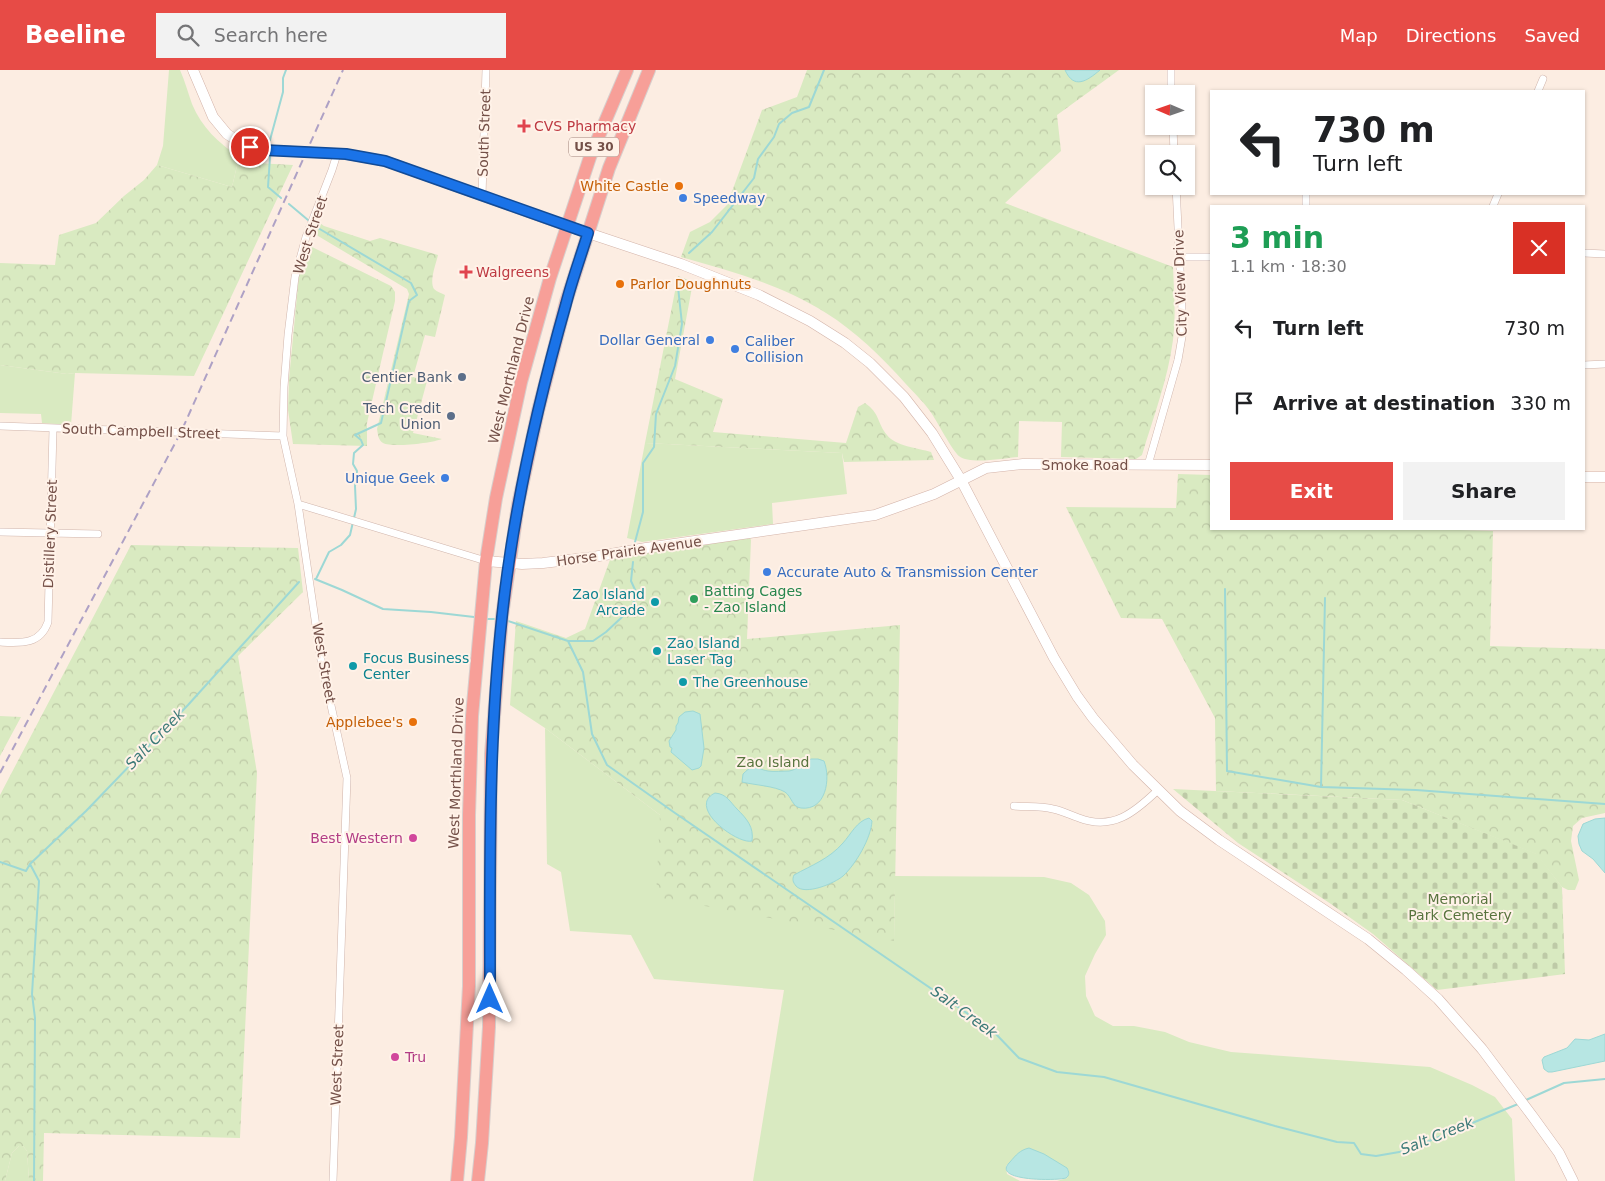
<!DOCTYPE html>
<html lang="en">
<head>
<meta charset="utf-8">
<style>
	body { margin:0; font-family:"DejaVu Sans",sans-serif; background:#f2f2f2; color:#202124; height:100vh; display:flex; flex-direction:column; font-size:19px; white-space:nowrap }
	* { box-sizing:border-box; margin:0 }
	p { font-size:16px; color:#757577 }
	.icon { flex:none; width:28px; height:28px; fill:none; stroke:currentColor; stroke-width:2; stroke-linecap:round; stroke-linejoin:round }
	.map { position:relative; flex:1; overflow:hidden }
	.drawer { position:absolute; left:1210px; top:135px; width:375px; height:325px; display:flex; flex-direction:column; background:#fff; border-radius:0px; box-shadow:0 1px 4px #0004 }
	.drawer>* { flex:none }
	.hud { position:absolute; left:1210px; top:20px; width:375px; height:105px; border-radius:0px; box-shadow:0 1px 4px #0004; background:#fff; color:#202124; overflow:hidden }
	.needle { width:32px; rotate:272deg }
	.fabs { position:absolute; left:1145px; top:15px; display:grid; gap:10px }
	.fabs a { display:grid; place-items:center; width:50px; height:50px; border-radius:0px; background:#fff; box-shadow:0 1px 4px #0004; font-size:25px }
	.pin { position:absolute; display:grid; place-items:center; width:42px; height:42px; color:#fff; margin:-21px; border:2px solid #fff; border-radius:50%; box-shadow:0 1px 5px #0007 }
	.me { position:absolute; width:55px; margin:-28px; rotate:0deg; stroke-linejoin:round; filter:drop-shadow(0 0 4px #0008) }
	.turn { display:flex; align-items:center; gap:18px; height:105px; padding:0 20px; font-size:22px }
	.turn .icon { width:65px; height:65px; stroke-width:2.5 }
	.turn b { display:block; font-size:35px; line-height:42px }
	.round { display:grid; place-items:center; flex:none; width:52px; height:52px; border-radius:0px; background:#f2f2f2 }
	.summary { display:flex; align-items:center; justify-content:space-between; height:85px; padding:0 20px }
	h1 { font-size:30px; font-weight:600; line-height:38px; color:#1e9e55 }
	.primary-button { display:flex; gap:10px; margin-top:auto; padding:10px 20px }
	.primary-button a { flex:1; height:58px; border-radius:0px; background:#e74b46; color:#fff; font-size:20px; font-weight:600; line-height:58px; text-align:center }
	.primary-button a+a { background:#f2f2f2; color:#202124 }
	ul { padding:0; list-style:none }
	li { display:flex; align-items:center; gap:15px; height:75px; padding:0 20px }
	li div { flex:1 }
	li b { display:block; font-size:19px }
	li em { font-style:normal }
	header { display:flex; align-items:center; gap:30px; box-sizing:border-box; height:70px; padding:0 25px; background:#e74b46; color:#fff }
	header strong { font-size:24px }
	nav { display:flex; gap:28px; margin-inline-start:auto; font-size:18px }
	.search { width:350px; height:45px; background:#f2f2f2; display:flex; align-items:center; gap:12px; box-sizing:border-box; padding:0 18px; border-radius:0px; color:#757577; font-size:19px }
	.map>svg:first-child { display:block }
</style>
</head>
<body>
<header>
<strong>Beeline</strong>
<div class="search"><svg class="icon" aria-label="search" viewBox="0 0 24 24"><circle cx="10" cy="10" r="6"/><path d="M15 15l6 6"/></svg>Search here</div>
<nav><a>Map</a><a>Directions</a><a>Saved</a></nav>
</header>
<div class="map">
<svg width="1605" height="1111" viewBox="0 0 1605 1111">
	<defs>
		<pattern id="forest-crowns" width="20" height="18" patternUnits="userSpaceOnUse" patternTransform="scale(1.25)"><rect width="20" height="18" fill="#d9eac1"/><path d="M2 6a3 3 0 1 1 6 0M12 15a3 3 0 1 1 6 0" fill="none" stroke="#becaa7"/></pattern>
		<pattern id="cemetery-stones" width="16" height="16" patternUnits="userSpaceOnUse" patternTransform="scale(1.25)"><rect width="16" height="16" fill="#d9eac1"/><path d="M2 7V4a2 2 0 0 1 4 0v3zM10 15v-3a2 2 0 0 1 4 0v3z" fill="#becaa7"/></pattern>
	</defs>
	<rect width="100%" height="100%" fill="#fcede2"/>
	<!-- green -->
	<path fill="#d9eac1" d="M169 0H180C185 11 188 23 192 34 202 58 218 72 239 87L232 117 157 95 163 76Z
		M0 295 67 304 75 303 71 355 42 353 41 344 0 343Z
		M645 373 842 383 847 424 772 433 773 454 642 472 627 468Z
		M545 658 660 745 894 870 895 806 1044 807 1071 813 1089 825 1105 851 1106 865 1095 884 1085 906 1086 926 1095 946 1113 956H1134L1165 962 1189 972 1231 982 1430 997 1472 1015 1495 1027 1512 1049 1515 1111H1057L1067 1108 1069 1101 1054 1091 1010 1092 1006 1096 1007 1104 1020 1111H753L784 920 654 909 631 865 570 861 561 802 547 794Z
		M19 1076H23L27 1081 29 1111H5L12 1083Z"/>
	<!-- forest -->
	<path fill="url(#forest-crowns)" d="M807 0H1119L1057 45 1061 81 1005 133 1173 197C1174 222 1176 246 1173 270 1168 309 1153 348 1142 385L1136 389 1061 387 1062 352 1019 351 1018 387C1004 388 970 395 959 386 952 380 938 353 932 344 925 333 914 323 905 313 882 287 855 261 826 243 782 215 731 201 681 187L690 162 710 152 727 135 762 40 797 27Z
		M239 87 256 93 293 95 194 306 75 303 67 304 0 295V193L55 195 59 165 96 153 124 126 144 110 157 95 232 117Z
		M317 151 324 156 370 171 380 168 438 185C436 194 429 211 434 219 437 222 442 223 445 225L435 267 425 265 413 307 427 311 413 363 442 369C432 373 392 378 383 373 378 370 378 364 377 359L409 224 407 219 313 163Z
		M308 175 391 216 395 222V231L367 353V376L293 374 288 340 289 309 299 205Z
		M678 206 693 212 675 309 723 329 713 362 846 373 858 337 865 333C880 343 877 353 887 365 895 376 918 378 931 382L934 390 844 392 842 383 645 373Z
		M1178 404 1211 405V459H1426L1493 461 1490 576 1605 579V743L1582 748 1573 756 1571 771 1579 810 1575 820H1568L1562 817 1536 784 1402 730 1216 721 1215 648 1162 549 1121 548 1066 437 1176 438Z
		M750 468 751 470 747 569 900 555 894 871 656 827 660 745 545 658 510 635 516 551 566 568 585 559 611 487Z
		M131 475 298 478 303 522 238 586 257 703 240 1068 44 1063 43 1111H29L27 1081 23 1076H19L12 1083 5 1111H0V725Z
		M0 646 21 647 0 686Z"/>
	<!-- cemetery -->
	<path fill="url(#cemetery-stones)" d="M1173 719 1402 730 1537 784 1562 817 1565 904 1437 920 1373 864 1331 834 1238 773Z"/>
	<!-- water -->
	<path fill="#b7e6e3" stroke="#9dd8d5" d="M1065 0H1100C1087 11 1074 20 1065 0Z
		M693 641 700 644 704 678 701 696 699 698 692 700 671 682 672 678 670 677 669 671 676 660V656L678 653 679 647 685 642Z
		M811 689H818L824 691C831 709 826 741 801 738 792 737 792 727 785 722 775 716 754 715 742 712L743 704C756 691 755 699 768 701 774 702 783 701 789 701 797 700 803 693 811 689Z
		M715 723C727 724 730 732 737 739 747 749 754 757 752 771 738 775 686 737 715 723Z
		M869 748 872 751C871 768 856 794 843 806 835 813 805 826 796 816 793 812 792 810 794 805 812 795 829 789 843 773 851 764 857 751 869 748Z
		M1605 748V803L1593 789 1582 781 1579 774 1578 766 1583 754 1595 749Z
		M1605 964V991L1552 1002H1548L1544 999 1542 990 1544 987 1567 978 1575 969 1589 970Z
		M1029 1078 1044 1084 1067 1098C1069 1102 1070 1105 1066 1108 1055 1111 990 1111 1010 1092 1016 1085 1020 1080 1029 1078Z"/>
	<g fill="none" stroke-linecap="round" stroke-linejoin="round">
		<!-- stream -->
		<path stroke="#9dd8d5" stroke-width="2" d="M270 70 283 22V8L286 0
			M270 87 268 117 281 128
			M289 134 308 150
			M318 158 411 213 417 225 409 231 381 353 355 365 361 370 363 375 354 383 353 394 357 401 355 416 356 439 354 448
			M689 183 712 162 754 108 758 89 774 67 779 54 792 43 809 37 824 0
			M635 472 643 442V393L654 377 656 344 675 296 682 254 678 217
			M315 509 342 520 383 539 431 542 474 547
			M316 509 329 482 341 475 350 465 353 452
			M1225 519 1227 701 1321 717 1416 720 1605 734
			M487 549H494
			M508 551 568 571 583 602 592 664 607 695 675 743 993 961 1019 988 1057 1002 1104 1007 1275 1056 1337 1072 1354 1073 1361 1084 1376 1086 1405 1081 1518 1034
			M568 571H593L606 562 621 548 632 536 637 524 631 511 633 492
			M1321 717 1325 528
			M0 792 26 801 30 794 86 741 188 635 299 512
			M30 794 39 811 32 924 35 948 34 1111
			M1526 1030 1564 1013 1605 1009"/>
		<!-- street casing -->
		<g stroke="#d0b5ac" stroke-width="8">
			<path id="street" d="M1171 0V24
				M1538 21 1543 9
				M1173 56 1174 84
				M1306 124V136
				M482 126 486 0
				M1493 136 1498 124
				M1584 183 1605 184
				M1179 187H1211
				M1584 295 1605 294
				M0 356 283 366
				M1148 395 1178 290 1183 261 1176 116
				M298 434 486 491
				M0 462 98 464
				M0 572C21 573 40 575 48 552L53 359
				M1014 736C1027 737 1041 736 1053 739 1063 741 1070 745 1079 748 1113 761 1135 742 1158 720
				M333 1111 347 708 321 590 298 434 283 366 284 317 288 265 295 207 306 167 332 100 337 84"/>
		</g>
		<!-- secondary casing -->
		<g stroke="#d3b3a9" stroke-width="11">
			<path id="secondary" d="M193 0 213 47 227 64 244 75 263 80 345 84 385 91 567 156 681 194 759 225 810 251 845 273 870 293 904 327 932 363 961 410 1054 588 1077 626 1093 648 1133 695 1180 741 1219 770 1368 869 1406 900 1438 929 1482 979 1533 1047 1559 1083 1573 1111
				M1584 407H1605
				M486 491 522 494 543 493 593 487 646 478 875 445 934 424 986 398 1023 394 1211 395"/>
		</g>
		<!-- highway casing -->
		<g stroke="#d8cecc" stroke-width="14">
			<path id="highway" d="M457 1111 461 1067 469 916V745L472 646 486 491 496 428 521 312 550 208 590 87 627 0
				M478 1111 482 1073 489 957 491 684 502 546 518 435 538 341 566 232 609 98 649 0"/>
		</g>
		<!-- street -->
		<use href="#street" stroke="#fff" stroke-width="7"/>
		<!-- secondary -->
		<use href="#secondary" stroke="#fff" stroke-width="10"/>
		<!-- highway -->
		<use href="#highway" stroke="#f79f98" stroke-width="12"/>
		<!-- rail -->
		<path stroke="#aea1c5" stroke-width="2" stroke-dasharray="8 5" stroke-linecap="butt" d="M0 703 181 362 343 0"/>
	</g>
	<g fill="none" stroke-linecap="round" stroke-linejoin="round">
		<!-- route casing -->
		<g stroke="#114b97" stroke-width="12">
			<path id="route" d="M250 77 263 80 346 84 385 91 588 163C581 186 572 210 566 234 537 336 513 441 502 547 488 674 490 802 490 929"/>
		</g>
		<!-- route -->
		<use href="#route" stroke="#1a73e8" stroke-width="9"/>
	</g>
	<!-- markers -->
	<g fill="#e0444e" stroke="#fff2e8" stroke-width="2">
		<path d="M521.5 48.5h5v5h5v5h-5v5h-5v-5h-5v-5h5z"/>
		<path d="M463.5 194.5h5v5h5v5h-5v5h-5v-5h-5v-5h5z"/>
	</g>
	<g fill="#e8710a" stroke="#fff2e8" stroke-width="2">
		<circle cx="679" cy="116" r="5"/>
		<circle cx="620" cy="214" r="5"/>
		<circle cx="413" cy="652" r="5"/>
	</g>
	<g fill="#3f7fe0" stroke="#fff2e8" stroke-width="2">
		<circle cx="683" cy="128" r="5"/>
		<circle cx="710" cy="270" r="5"/>
		<circle cx="735" cy="279" r="5"/>
		<circle cx="445" cy="408" r="5"/>
		<circle cx="767" cy="502" r="5"/>
	</g>
	<g fill="#5c6f8a" stroke="#fff2e8" stroke-width="2">
		<circle cx="462" cy="307" r="5"/>
		<circle cx="451" cy="346" r="5"/>
	</g>
	<circle fill="#2e9e5b" stroke="#fff2e8" stroke-width="2" cx="694" cy="529" r="5"/>
	<g fill="#0f9aa8" stroke="#fff2e8" stroke-width="2">
		<circle cx="655" cy="532" r="5"/>
		<circle cx="657" cy="581" r="5"/>
		<circle cx="353" cy="596" r="5"/>
		<circle cx="683" cy="612" r="5"/>
	</g>
	<g fill="#d1479c" stroke="#fff2e8" stroke-width="2">
		<circle cx="413" cy="768" r="5"/>
		<circle cx="395" cy="987" r="5"/>
	</g>
	<g text-anchor="middle" dominant-baseline="central" stroke-width="4" stroke-linejoin="round" paint-order="stroke">
		<!-- shield labels -->
		<rect fill="#fff2e8" stroke="#9e8178" stroke-width="1" x="569" y="67.5" width="50" height="19" rx="4"/>
		<g font-size="12" font-weight="bold" fill="#745048">
			<text x="594" y="77">US 30</text>
		</g>
		<!-- health labels -->
		<g font-size="14" fill="#be3a42" stroke="#fff2e8" text-anchor="start">
			<text x="534" y="56">CVS Pharmacy</text>
			<text x="476" y="202">Walgreens</text>
		</g>
		<!-- street labels -->
		<g font-size="14" fill="#745048" stroke="#fff2e8">
			<text transform="translate(484 63) rotate(-88)">South Street</text>
			<text transform="translate(310 165) rotate(-72)">West Street</text>
			<text transform="translate(1180 213) rotate(-92)">City View Drive</text>
			<text transform="translate(511 300) rotate(-76)">West Morthland Drive</text>
			<text transform="translate(141 361) rotate(2)">South Campbell Street</text>
			<text x="1085" y="395">Smoke Road</text>
			<text transform="translate(50 464) rotate(-88)">Distillery Street</text>
			<text transform="translate(629 481) rotate(-8)">Horse Prairie Avenue</text>
			<text transform="translate(324 593) rotate(80)">West Street</text>
			<text transform="translate(456 703) rotate(-88)">West Morthland Drive</text>
			<text transform="translate(337 995) rotate(-88)">West Street</text>
		</g>
		<!-- food labels -->
		<g font-size="14" fill="#c56008" stroke="#fff2e8" text-anchor="end">
			<text x="669" y="116">White Castle</text>
			<text x="630" y="214" text-anchor="start">Parlor Doughnuts</text>
			<text x="403" y="652">Applebee's</text>
		</g>
		<!-- shop labels -->
		<g font-size="14" fill="#366cbe" stroke="#fff2e8" text-anchor="start">
			<text x="693" y="128">Speedway</text>
			<text x="700" y="270" text-anchor="end">Dollar General</text>
			<text x="745" y="271">Caliber<tspan x="745" dy="16">Collision</tspan></text>
			<text x="435" y="408" text-anchor="end">Unique Geek</text>
			<text x="777" y="502">Accurate Auto &amp; Transmission Center</text>
		</g>
		<!-- service labels -->
		<g font-size="14" fill="#4e5e75" stroke="#fff2e8" text-anchor="end">
			<text x="452" y="307">Centier Bank</text>
			<text x="441" y="338">Tech Credit<tspan x="441" dy="16">Union</tspan></text>
		</g>
		<!-- leisure labels -->
		<g font-size="14" fill="#27864d" stroke="#fff2e8" text-anchor="start">
			<text x="704" y="521">Batting Cages<tspan x="704" dy="16">- Zao Island</tspan></text>
		</g>
		<!-- culture labels -->
		<g font-size="14" fill="#0d838f" stroke="#fff2e8" text-anchor="start">
			<text x="645" y="524" text-anchor="end">Zao Island<tspan x="645" dy="16">Arcade</tspan></text>
			<text x="667" y="573">Zao Island<tspan x="667" dy="16">Laser Tag</tspan></text>
			<text x="363" y="588">Focus Business<tspan x="363" dy="16">Center</tspan></text>
			<text x="693" y="612">The Greenhouse</text>
		</g>
		<!-- park labels -->
		<g font-size="14" fill="#58743e" stroke="#fff2e8">
			<text x="773" y="692">Zao Island</text>
			<text x="1460" y="829">Memorial<tspan x="1460" dy="16">Park Cemetery</tspan></text>
		</g>
		<!-- hotel labels -->
		<g font-size="14" fill="#b23c85" stroke="#fff2e8" text-anchor="end">
			<text x="403" y="768">Best Western</text>
			<text x="405" y="987" text-anchor="start">Tru</text>
		</g>
		<!-- water labels -->
		<g font-size="15" font-style="italic" fill="#3c7a78" stroke="#fff2e8">
			<text transform="translate(155 669) rotate(-46)">Salt Creek</text>
			<text transform="translate(964 942) rotate(36)">Salt Creek</text>
			<text transform="translate(1437 1066) rotate(-22)">Salt Creek</text>
		</g>
	</g>
</svg>
<div class="fabs">
<a><svg class="needle" viewBox="-14 -14 28 28"><path d="M0-13l5 13h-10z" fill="#e53935"/><path d="M0 13l5-13h-10z" fill="#757577"/></svg></a>
<a><svg class="icon" aria-label="search" viewBox="0 0 24 24"><circle cx="10" cy="10" r="6"/><path d="M15 15l6 6"/></svg></a>
</div>
<div class="pin" style="left:250px;top:77px;background:#d93025"><svg class="icon" aria-label="arrive" viewBox="0 0 24 24"><path d="M6 21V4h12l-3 4 3 4H6"/></svg></div>
<svg class="me" style="left:490px;top:929px" viewBox="-20 -20 40 40"><path d="M0-17L14 15 0 8-14 15z" fill="#1a73e8" stroke="#fff" stroke-width="4"/></svg>
<div class="hud">
<div class="turn"><svg class="icon" aria-label="left" viewBox="0 0 24 24"><path d="M17 20v-9H6M10 6l-5 5 5 5"/></svg><div><b>730 m</b>Turn left</div></div>
</div>
<section class="drawer">
<div class="summary"><div><h1>3 min</h1><p>1.1 km · 18:30</p></div><a class="round" style="background:#d93025;color:#fff"><svg class="icon" aria-label="close" viewBox="0 0 24 24"><path d="M6 6l12 12M18 6L6 18"/></svg></a></div>
<ul>
<li><svg class="icon" aria-label="left" viewBox="0 0 24 24"><path d="M17 20v-9H6M10 6l-5 5 5 5"/></svg><div><b>Turn left</b></div><em>730 m</em></li>
<li><svg class="icon" aria-label="arrive" viewBox="0 0 24 24"><path d="M6 21V4h12l-3 4 3 4H6"/></svg><div><b>Arrive at destination</b></div><em>330 m</em></li>
</ul>
<div class="primary-button"><a>Exit</a><a>Share</a></div>
</section>
</div>
</body>
</html>
